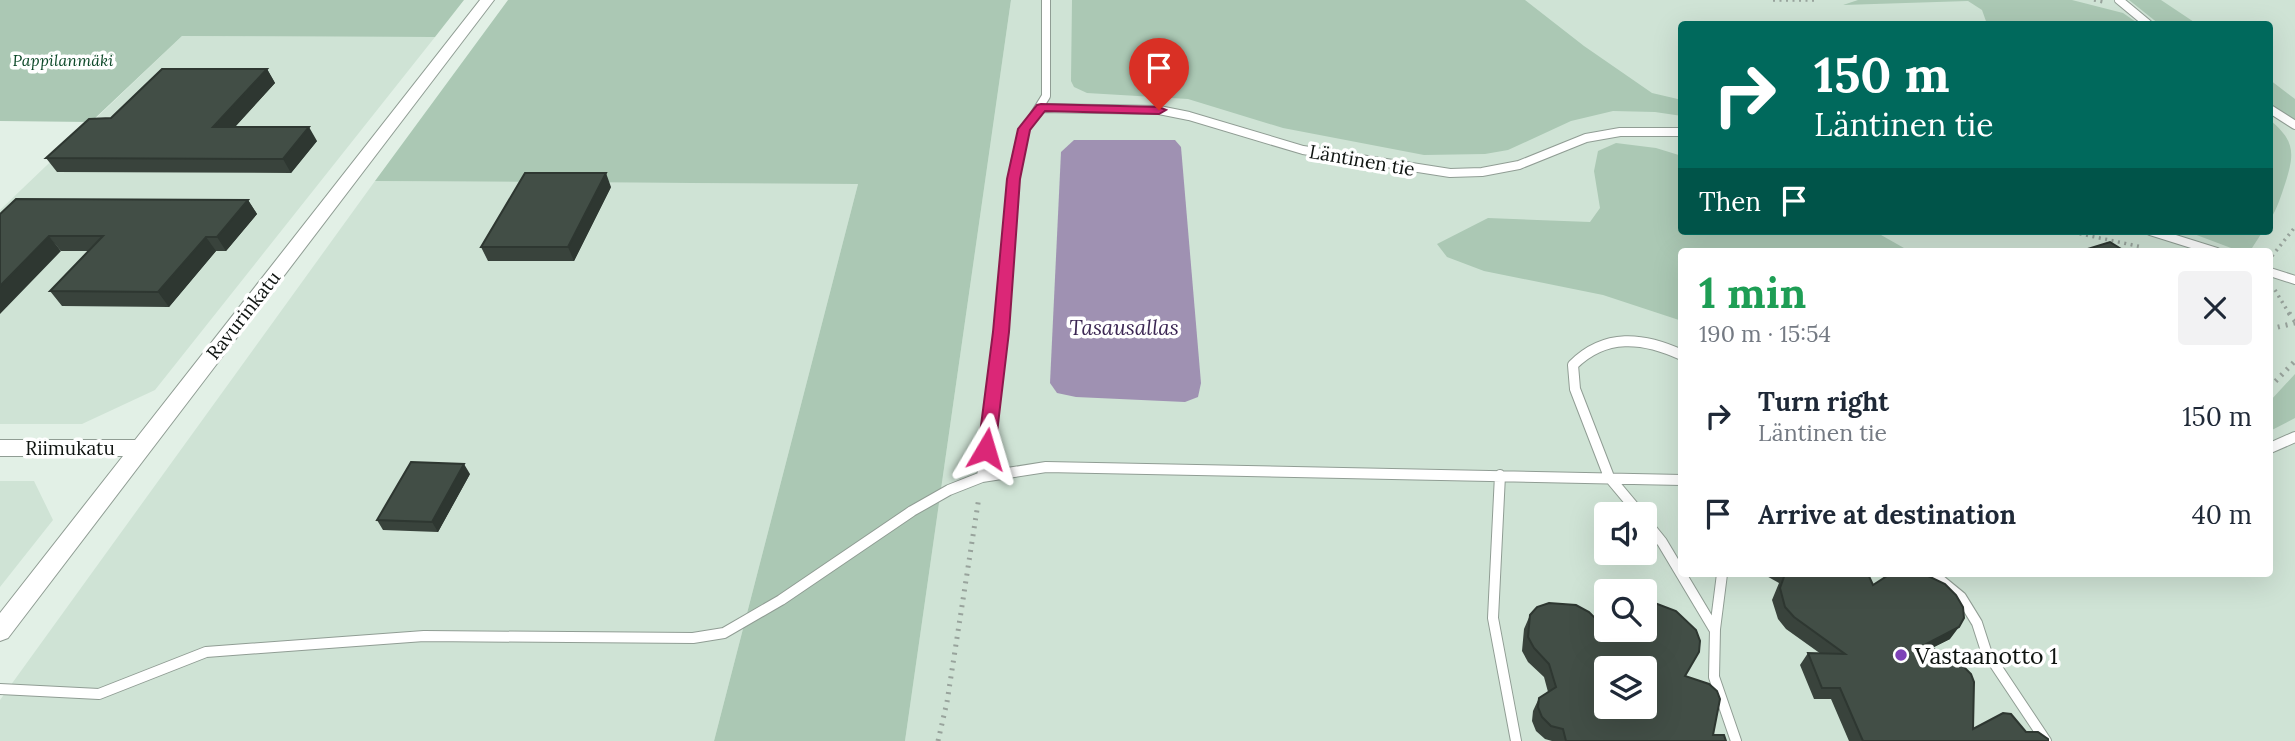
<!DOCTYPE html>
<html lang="en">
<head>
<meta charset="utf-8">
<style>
	body { margin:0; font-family:Lora,serif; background:#f2f2f3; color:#1f2937; height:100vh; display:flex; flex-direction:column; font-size:26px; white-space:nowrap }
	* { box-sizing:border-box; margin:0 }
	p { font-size:23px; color:#747a83 }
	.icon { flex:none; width:38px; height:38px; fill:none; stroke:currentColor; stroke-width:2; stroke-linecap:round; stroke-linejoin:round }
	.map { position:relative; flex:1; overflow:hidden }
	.details { position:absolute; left:1678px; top:248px; width:595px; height:329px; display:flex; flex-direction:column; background:#fff; border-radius:7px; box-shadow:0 7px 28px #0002 }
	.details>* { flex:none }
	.banner { position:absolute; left:1678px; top:21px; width:595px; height:214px; border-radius:7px; box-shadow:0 7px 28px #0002; background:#00695c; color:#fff; overflow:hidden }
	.fabs { position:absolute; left:1594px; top:502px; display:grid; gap:14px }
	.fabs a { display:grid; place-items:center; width:63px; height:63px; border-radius:7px; background:#fff; box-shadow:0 7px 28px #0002; font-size:35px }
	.pin { position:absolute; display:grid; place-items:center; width:60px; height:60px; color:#fff; margin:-72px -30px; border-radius:50% 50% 50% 0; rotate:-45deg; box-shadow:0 0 7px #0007 }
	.pin .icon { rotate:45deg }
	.me { position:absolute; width:77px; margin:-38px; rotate:7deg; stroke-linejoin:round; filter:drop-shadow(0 0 5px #0008) }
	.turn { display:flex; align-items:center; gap:24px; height:147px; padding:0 21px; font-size:32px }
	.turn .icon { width:91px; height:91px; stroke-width:2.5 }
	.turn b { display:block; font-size:49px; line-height:60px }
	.then { display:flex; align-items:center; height:66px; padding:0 21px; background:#0003; gap:14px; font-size:26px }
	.round { display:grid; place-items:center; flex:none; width:74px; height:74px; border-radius:7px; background:#f2f2f3 }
	.head { display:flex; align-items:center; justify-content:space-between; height:119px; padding:0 21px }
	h1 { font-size:42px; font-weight:800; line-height:52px; color:#1e9e55 }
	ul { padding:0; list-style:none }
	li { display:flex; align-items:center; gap:21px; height:98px; padding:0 21px }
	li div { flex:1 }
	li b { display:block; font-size:26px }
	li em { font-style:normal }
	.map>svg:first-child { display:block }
</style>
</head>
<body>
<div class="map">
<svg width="2295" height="741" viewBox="0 0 2295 741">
	<rect width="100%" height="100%" fill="#e2f0e6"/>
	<!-- built -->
	<path fill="#cfe3d5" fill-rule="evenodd" d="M1011 0H2295V741H905ZM1682 24H2270V231H1682ZM1682 252H2270V574H1682ZM1606 514H1645V553H1606ZM1606 592H1645V630H1606ZM1606 668H1645V707H1606Z
		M182 36 435 37 155 390 82 424H0V210Z
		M375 181 858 184 714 741H0V700Z
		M0 481H34L53 520 0 587Z"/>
	<!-- green -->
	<path fill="#abc8b4" d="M0 0H464L435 37 182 36 91 122 0 121Z
		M508 0H1011L905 741H714L858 184 375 181Z
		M1072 0H1525L1584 46 1652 93 1682 100V116L1655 112 1613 111 1571 121 1508 150 1485 154 1424 155 1283 128 1188 99 1087 93 1074 87 1071 81Z
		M1858 0H2072L2123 13 2139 24H1987L1982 10 1968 1 1843 5Z
		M2129 0H2161L2197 24H2159Z
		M2270 80 2295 99V120L2270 104Z
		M2270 120C2295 141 2295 153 2285 184 2281 196 2277 209 2270 220Z
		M1616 143 1656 148 1682 156V231H1874L1911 252H1682V321L1603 295 1484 271 1447 257 1437 244 1488 218 1590 222 1600 208 1594 171 1598 151Z
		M2186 231H2263L2252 248 2239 251Z
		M2295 374V418L2270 431V401Z"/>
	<!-- water -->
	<path fill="#9f91b2" d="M1074 140H1175L1181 147 1201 383 1198 397 1185 402 1076 397 1057 393 1050 383 1061 152Z"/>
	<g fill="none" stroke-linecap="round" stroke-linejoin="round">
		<!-- lane-far1 casing -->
		<g stroke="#909d94" stroke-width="10">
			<path id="lane-far1" d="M2119 0 2148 24
				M1041 108 1159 110 1189 116 1303 150 1450 173 1482 172 1519 165 1586 138 1620 132H1682
				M2270 109 2295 125
				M2150 231 2217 252
				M2270 272 2295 280
				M1002 315 1011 193 1016 158 1025 130 1046 96V0"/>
		</g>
		<!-- lane casing -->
		<g stroke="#909d94" stroke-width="12">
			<path id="lane" d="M2270 448 2295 437
				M1500 475 1493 618 1516 741
				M982 477 1002 313
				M1640 514 1609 477 1575 389 1573 365C1605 333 1643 337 1682 355
				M1645 521 1662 542 1714 629
				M1722 574 1715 629 1714 677 1736 741
				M1933 574 1961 597 1977 623 1986 651 2046 741
				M0 689 99 694 206 652 424 636 693 638 724 633 781 600 912 511 949 490 982 477 1046 467 1682 480"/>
		</g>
		<!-- street casing -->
		<g stroke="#909d94" stroke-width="2">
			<path id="street" d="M480 0H494L8 638 0 641V613L123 456H0V440H135Z"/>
		</g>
		<!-- path-far1 -->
		<path stroke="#98a39c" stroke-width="3.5" stroke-dasharray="2 4.5" stroke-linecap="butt" d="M1773 0H1818
			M2094 0 2104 2
			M2067 231 2142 247
			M2272 256 2295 227
			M2275 290 2290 315"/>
		<!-- path -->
		<path stroke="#98a39c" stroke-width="5" stroke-dasharray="2 6" stroke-linecap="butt" d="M2289 313 2295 321
			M2270 329 2295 323
			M2270 387 2295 361
			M938 741 947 702 979 497"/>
		<!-- lane-far1 -->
		<use href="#lane-far1" stroke="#fff" stroke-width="8"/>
		<!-- lane -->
		<use href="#lane" stroke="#fff" stroke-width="10"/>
		<!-- street -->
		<use href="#street" fill="#fff" fill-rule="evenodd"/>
	</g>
	<!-- wall -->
	<path fill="#39433c" d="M267 69 275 83 235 127 317 141 291 173 57 172 46 158 111 118Z
		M611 187 574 261H488L481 247Z
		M16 199 248 200 257 214 226 251H216L169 307 62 306 50 291 89 251H61Z
		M470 474 438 532 383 530 377 520Z
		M1763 574H1868L1873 585 1950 639 1932 648 1973 729 2026 732 2048 741H1849L1831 699H1814L1800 665 1808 653 1821 654 1786 629 1778 619 1772 600 1779 583Z
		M1530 615 1613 636 1615 630H1645L1685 676 1713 735 1726 741H1552L1545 739 1536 731 1532 721 1533 711 1539 698 1548 692 1544 677 1528 662 1522 651 1524 629Z"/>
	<!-- shaded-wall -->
	<path fill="#2e3731" d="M267 69 275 83 222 141 213 127Z
		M309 127 317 141 291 173 283 159Z
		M606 173 611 187 574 261 568 247Z
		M248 200 257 214 226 251 217 237Z
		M49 236 61 251 0 314V286Z
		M206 237 216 251 169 307 158 292Z
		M464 464 470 474 438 532 432 522Z
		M1959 627 1950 639 1916 656 1926 644Z"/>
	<!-- building -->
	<path fill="#424e46" stroke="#2e3731" stroke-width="2" fill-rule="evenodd" d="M162 69H267L213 127H309L283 159 46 158 89 119 111 118Z
		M525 173H606L568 247H481Z
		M16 199 248 200 217 237H206L158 292 50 291 103 236H49L0 286V214Z
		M2110 242 2126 252H2078Z
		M411 462 464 464 432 522 377 520Z
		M1785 574H1868L1873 585 1890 574H1924L1945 584 1956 595 1963 607 1964 618 1959 627 1926 644 1964 667 1971 674 1974 682 1973 729 2003 713 2011 714 2026 732H2038L2048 739V741H1863L1840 688H1822L1808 653 1845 654 1794 617 1785 607 1780 588Z
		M1652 602 1676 611 1696 630 1700 641 1699 652 1685 676 1709 684 1717 691 1720 699 1713 735H1724L1726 741H1566L1563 729 1551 726 1542 717 1538 707 1539 698 1556 687 1549 664 1534 648 1528 637 1530 615 1537 607 1549 603 1576 605 1589 612 1614 637 1616 630H1645V604ZM1606 668H1645V707H1606Z"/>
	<!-- route -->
	<path fill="#db2777" stroke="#8e194d" stroke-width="2" d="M1041 104 1159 107 1166 110 1159 114 1045 111 1030 130 1020 179 1009 332 995 449 992 453H980L978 449 993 332 1007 179 1018 129 1037 105Z"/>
	<!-- markers -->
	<circle fill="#7d41b7" stroke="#fff" stroke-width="2.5" cx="1901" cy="655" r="7"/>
	<g text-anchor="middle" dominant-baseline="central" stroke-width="7" stroke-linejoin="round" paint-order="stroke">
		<!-- far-park labels -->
		<g font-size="16" font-style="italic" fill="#0d4929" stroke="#fff">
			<text x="63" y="60">Pappilanmäki</text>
		</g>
		<!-- street labels -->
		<g font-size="19" fill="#0f1411" stroke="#fff">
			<text transform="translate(1362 160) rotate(10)">Läntinen tie</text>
			<text transform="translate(243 315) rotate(-52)">Ravurinkatu</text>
			<text x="70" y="448">Riimukatu</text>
		</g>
		<!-- water labels -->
		<g font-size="21" font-style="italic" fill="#3c2754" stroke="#fff">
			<text x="1124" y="327">Tasausallas</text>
		</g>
		<!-- near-poi labels -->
		<g font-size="23" fill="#0f1411" stroke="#fff" text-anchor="start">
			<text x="1915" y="655">Vastaanotto 1</text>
		</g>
	</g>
</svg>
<div class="fabs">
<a><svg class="icon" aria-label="sound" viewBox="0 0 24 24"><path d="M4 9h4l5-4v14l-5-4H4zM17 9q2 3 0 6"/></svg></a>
<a><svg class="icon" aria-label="search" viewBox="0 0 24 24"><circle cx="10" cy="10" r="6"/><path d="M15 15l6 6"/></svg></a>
<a><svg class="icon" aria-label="layers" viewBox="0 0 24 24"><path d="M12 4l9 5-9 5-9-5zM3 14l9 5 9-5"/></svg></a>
</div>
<div class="pin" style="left:1159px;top:110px;background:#d93025"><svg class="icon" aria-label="arrive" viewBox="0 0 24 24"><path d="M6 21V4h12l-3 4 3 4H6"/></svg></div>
<svg class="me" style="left:986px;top:449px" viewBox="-20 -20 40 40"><path d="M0-17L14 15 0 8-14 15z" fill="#db2777" stroke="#fff" stroke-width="4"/></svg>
<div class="banner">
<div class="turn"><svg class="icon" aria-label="right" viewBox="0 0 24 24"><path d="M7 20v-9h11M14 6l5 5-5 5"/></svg><div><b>150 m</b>Läntinen tie</div></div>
<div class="then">Then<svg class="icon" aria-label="arrive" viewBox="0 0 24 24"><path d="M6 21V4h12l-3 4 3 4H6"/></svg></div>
</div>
<section class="details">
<div class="head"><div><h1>1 min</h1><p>190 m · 15:54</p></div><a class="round"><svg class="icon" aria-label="close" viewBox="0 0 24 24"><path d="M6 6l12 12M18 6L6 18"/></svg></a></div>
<ul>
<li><svg class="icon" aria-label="right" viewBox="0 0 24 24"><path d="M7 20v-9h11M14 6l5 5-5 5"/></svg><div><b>Turn right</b><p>Läntinen tie</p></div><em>150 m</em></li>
<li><svg class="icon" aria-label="arrive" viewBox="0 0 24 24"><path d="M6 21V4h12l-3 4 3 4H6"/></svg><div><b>Arrive at destination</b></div><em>40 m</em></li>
</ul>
</section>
</div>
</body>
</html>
